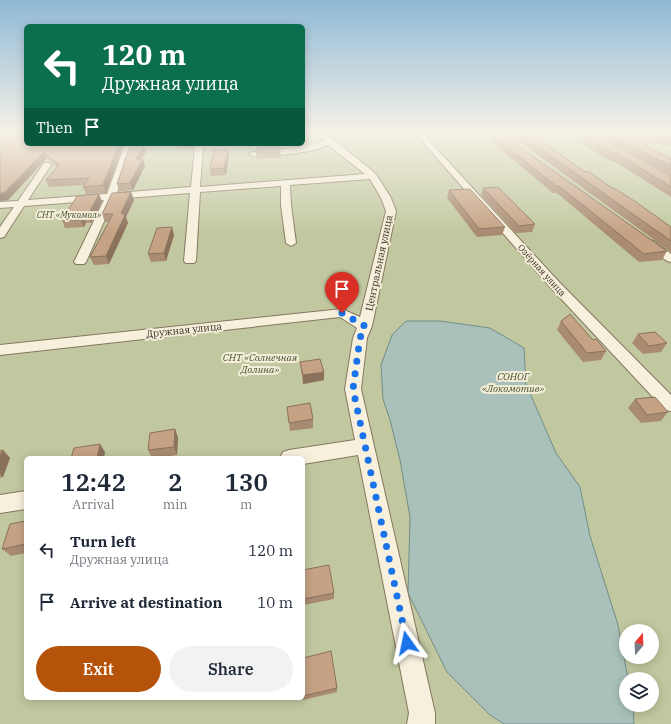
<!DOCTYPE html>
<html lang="en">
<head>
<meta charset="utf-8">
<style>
	body { margin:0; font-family:"IBM Plex Serif",serif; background:#f2f2f3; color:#1f2937; height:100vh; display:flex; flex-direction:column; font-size:15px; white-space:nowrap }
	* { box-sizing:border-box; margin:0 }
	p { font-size:13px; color:#747a83 }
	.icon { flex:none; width:22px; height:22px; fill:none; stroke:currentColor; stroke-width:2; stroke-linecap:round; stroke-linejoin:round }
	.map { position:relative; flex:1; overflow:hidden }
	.details { position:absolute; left:24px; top:456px; width:281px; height:244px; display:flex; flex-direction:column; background:#fff; border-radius:6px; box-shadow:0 2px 10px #0003 }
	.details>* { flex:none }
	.top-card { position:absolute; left:24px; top:24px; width:281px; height:122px; border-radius:6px; box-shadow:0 2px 10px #0003; background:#0b6e4f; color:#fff; overflow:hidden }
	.needle { width:26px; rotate:19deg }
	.fabs { position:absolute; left:619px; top:624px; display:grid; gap:8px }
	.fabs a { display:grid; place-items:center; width:40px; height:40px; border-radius:50%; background:#fff; box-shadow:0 2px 10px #0003; font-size:20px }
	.pin { position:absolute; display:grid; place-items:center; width:34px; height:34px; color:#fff; margin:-41px -17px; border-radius:50% 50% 50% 0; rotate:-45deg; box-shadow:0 0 4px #0007 }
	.pin .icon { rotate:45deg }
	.me { position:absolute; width:44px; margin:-22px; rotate:348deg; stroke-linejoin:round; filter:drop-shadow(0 0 3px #0008) }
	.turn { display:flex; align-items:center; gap:14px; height:84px; padding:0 12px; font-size:18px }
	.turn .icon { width:52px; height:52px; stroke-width:2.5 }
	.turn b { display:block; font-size:28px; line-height:34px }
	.then { display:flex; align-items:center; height:38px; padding:0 12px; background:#0003; gap:8px; font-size:15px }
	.eta { display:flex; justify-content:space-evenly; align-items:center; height:68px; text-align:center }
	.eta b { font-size:24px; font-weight:600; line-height:28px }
	.cta { display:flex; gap:8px; margin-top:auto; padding:8px 12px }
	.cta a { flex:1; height:46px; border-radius:24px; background:#b45309; color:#fff; font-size:16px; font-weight:600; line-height:46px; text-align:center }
	.cta a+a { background:#f2f2f3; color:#1f2937 }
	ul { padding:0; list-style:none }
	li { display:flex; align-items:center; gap:12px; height:52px; padding:0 12px }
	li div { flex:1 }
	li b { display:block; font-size:15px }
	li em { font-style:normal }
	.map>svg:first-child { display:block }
</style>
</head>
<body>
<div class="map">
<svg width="671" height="724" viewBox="0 0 671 724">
	<rect width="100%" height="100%" fill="#ebe3ca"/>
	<!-- green -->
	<path fill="#c1c89f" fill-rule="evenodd" d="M0 132H26V144H303V132H671V724H0ZM26 458H303V698H26ZM626 631H652V657H626ZM626 679H652V705H626Z"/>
	<!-- water -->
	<path fill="#aac0bb" stroke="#718e88" d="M406 321H440L490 328 524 348 526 384 556 453 580 487 590 536 618 625 628 679H626V705H633L634 724H504L490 715 447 672 408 593 410 517 400 460 390 420 383 399 381 365 392 335Z"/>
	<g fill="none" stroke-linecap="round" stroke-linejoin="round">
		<!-- street casing -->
		<g stroke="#867660" stroke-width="2">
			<path id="street" d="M313 132H321L333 139 376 174 391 198 396 211 372 326 367 338 361 389 435 713V724H407L409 713 358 455 303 464V458H280L283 452 289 450 355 440 345 389 353 338 357 328 340 317 0 355V345L342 309 360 317 386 211 381 198 370 179 290 185 291 205 296 243 291 246 286 243 281 205V186L200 192 196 261 194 263H186L184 261 190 193 114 199 86 262 84 264H76L74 262 104 200 24 206 4 237 0 238V227L14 207 0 208V202L18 201 44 163H50L51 165 28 200 107 194 124 147 128 145 132 147 117 193 191 187 195 147 199 145 203 147 200 187 365 174 328 145C305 155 278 155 253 156L249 154 253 152 303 147 324 141Z
				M414 132H421L560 283 671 395V411L665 410 552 289Z
				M650 240 654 241 671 254V262L667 261 646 245 645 243 646 241Z
				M26 491V509L0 513V495Z"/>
		</g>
		<!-- street -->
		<use href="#street" fill="#f6f0dd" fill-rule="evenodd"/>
	</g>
	<!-- wall -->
	<path fill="#a98b72" d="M481 132H503L524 150 667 251 662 260 639 262 557 193H553L485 136V135Z
		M506 132H530L585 172 671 227V252Z
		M565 132H591L671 176V197L614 161H611L594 151Z
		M592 132H671V146L636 140 671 159V175Z
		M0 134 26 144H128L123 146 106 193 86 194 83 187 84 185 49 187 46 180 57 167 47 158 8 200 0 201Z
		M129 144H135V145L146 151 142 159 145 166 133 190 119 191 117 184 131 145Z
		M175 144H194L192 149H176Z
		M228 150 229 156 226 175 211 176 210 169Z
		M280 150 281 158 257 159 256 153Z
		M483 188 535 224 532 232 516 233 481 195Z
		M449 190 505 227 502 235 477 237 447 198Z
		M131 192 134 200 126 217 128 223 109 264 94 265 90 257 109 222H105L102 214Z
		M99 194 102 202 91 223H86L84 227 65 228 62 220Z
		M174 235 166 261 151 262 148 254Z
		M561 321 606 351 601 360 583 362 557 330Z
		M638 334 667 343 661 352 643 354 632 343Z
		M300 362 324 380 303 384 301 370Z
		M635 399 668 412 661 421 641 423 628 408Z
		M287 407 313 419V428L290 431Z
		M175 429 178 438 177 455 157 458H152L148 450Z
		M3 450 10 458 3 477 0 478V451Z
		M26 521V553L11 556 2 549Z
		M303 570 334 593V599L304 605 303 601Z
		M303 658 337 688V692L303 700 302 698H303Z"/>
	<!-- shaded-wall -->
	<path fill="#8a715c" d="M0 132H22L0 133Z
		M119 144H128L123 146 106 193 103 185Z
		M191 144H194L192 149Z
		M256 144H280V148L257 150Z
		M144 145 146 151 138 166 136 159Z
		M228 150 229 156 226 175 224 168Z
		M44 152 47 158 8 200 0 201V193Z
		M143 159 145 166 133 190 130 183Z
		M131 192 134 200 126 217 128 223 109 264 106 256 121 213Z
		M99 194 102 202 91 223 88 215Z
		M83 215 86 223 84 227 80 220Z
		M172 227 174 235 166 261 164 253Z
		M324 372V380L303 384V375Z
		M175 429 178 438 177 455 174 447Z
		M100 444 105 452 104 458H97Z
		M3 450 10 458 3 477 0 474V457Z"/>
	<!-- building -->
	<path fill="#c5a284" stroke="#8a715c" d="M26 132V144H119L103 185 83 187 89 178 46 180 59 165 44 152 4 193H0V134Z
		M488 132H503L524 150 667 251 644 254 559 186H556Z
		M517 132H530L585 172 588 171 612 188H614L636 202 671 227V241Z
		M576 132H591L671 176V187L617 154H614Z
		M606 132H621L671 159V166Z
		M628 132H671V139Z
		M130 145H144L136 159H143L130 183 117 184Z
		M214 150H228L224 168 210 169Z
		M280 150V152L256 153V151Z
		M498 187 535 224 519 226 483 188Z
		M470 189 505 227 479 229 449 190Z
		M131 192 121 213 125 215 106 256 90 257 113 214H102L112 193Z
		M99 194 88 215H83L80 220H62L77 196Z
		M172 227 164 253 148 254 157 228Z
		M570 314 593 340 596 339 606 351 587 353 561 321Z
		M655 332 667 343 649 346 638 334Z
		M320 359 324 372 303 375 300 362Z
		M655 397 668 412 647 415 635 399Z
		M310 403 313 419 289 423 287 407Z
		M175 429 174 447 148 450 150 433Z
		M100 444 97 458H71L74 448Z
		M3 450 0 457V451Z
		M26 521V544L2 549 10 524Z
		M329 565 334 593 303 599V570Z
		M331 651 337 688 303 696V658Z"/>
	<!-- sky -->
	<linearGradient id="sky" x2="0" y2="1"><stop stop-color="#8fb9d6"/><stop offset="0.57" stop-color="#f6f2e7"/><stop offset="1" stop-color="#f6f2e7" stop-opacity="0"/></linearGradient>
	<rect width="671" height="233" fill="url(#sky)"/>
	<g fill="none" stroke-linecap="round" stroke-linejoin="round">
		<!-- route -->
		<path stroke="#1a73e8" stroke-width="7" stroke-dasharray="0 12.6" d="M342 313 365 326 360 338 353 389 407 643"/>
	</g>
	<g text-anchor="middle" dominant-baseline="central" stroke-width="4" stroke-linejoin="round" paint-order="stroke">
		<!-- far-park labels -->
		<g font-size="9" font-style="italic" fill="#46522b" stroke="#f3edd9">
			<text x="69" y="214">СНТ «Мукомол»</text>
		</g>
		<!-- far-street labels -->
		<g font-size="9" fill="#382e22" stroke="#f3edd9">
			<text transform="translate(542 270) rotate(48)">Озёрная улица</text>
		</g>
		<!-- street labels -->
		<g font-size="10" fill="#382e22" stroke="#f3edd9">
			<text transform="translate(379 263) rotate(-78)">Центральная улица</text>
			<text transform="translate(184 330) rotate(-6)">Дружная улица</text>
		</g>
		<!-- park labels -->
		<g font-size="10" font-style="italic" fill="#46522b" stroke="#f3edd9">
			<text x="260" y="357">СНТ «Солнечная<tspan x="260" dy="12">Долина»</tspan></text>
			<text x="513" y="376">СОНОГ<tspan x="513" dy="12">«Локомотив»</tspan></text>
		</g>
	</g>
</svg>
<div class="fabs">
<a><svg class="needle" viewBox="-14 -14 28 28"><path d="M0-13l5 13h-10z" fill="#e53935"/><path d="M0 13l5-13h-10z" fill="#747a83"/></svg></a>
<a><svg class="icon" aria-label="layers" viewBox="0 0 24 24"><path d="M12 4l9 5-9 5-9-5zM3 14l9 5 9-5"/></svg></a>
</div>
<div class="pin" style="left:342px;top:313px;background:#d93025"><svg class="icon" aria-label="arrive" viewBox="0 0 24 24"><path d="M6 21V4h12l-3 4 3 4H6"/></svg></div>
<svg class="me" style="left:407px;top:643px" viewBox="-20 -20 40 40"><path d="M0-17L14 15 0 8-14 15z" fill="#1a73e8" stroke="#fff" stroke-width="4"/></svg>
<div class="top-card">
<div class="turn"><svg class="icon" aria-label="left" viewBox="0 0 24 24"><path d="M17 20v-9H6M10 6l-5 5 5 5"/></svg><div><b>120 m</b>Дружная улица</div></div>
<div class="then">Then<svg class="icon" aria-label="arrive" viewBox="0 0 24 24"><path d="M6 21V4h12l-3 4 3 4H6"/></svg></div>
</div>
<section class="details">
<div class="eta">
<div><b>12:42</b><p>Arrival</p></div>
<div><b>2</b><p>min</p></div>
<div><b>130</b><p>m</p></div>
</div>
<ul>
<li><svg class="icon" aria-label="left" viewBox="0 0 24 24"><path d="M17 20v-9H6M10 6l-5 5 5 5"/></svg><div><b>Turn left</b><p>Дружная улица</p></div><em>120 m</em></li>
<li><svg class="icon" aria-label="arrive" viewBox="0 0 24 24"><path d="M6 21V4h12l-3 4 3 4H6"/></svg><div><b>Arrive at destination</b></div><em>10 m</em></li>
</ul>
<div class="cta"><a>Exit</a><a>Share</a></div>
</section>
</div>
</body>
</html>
